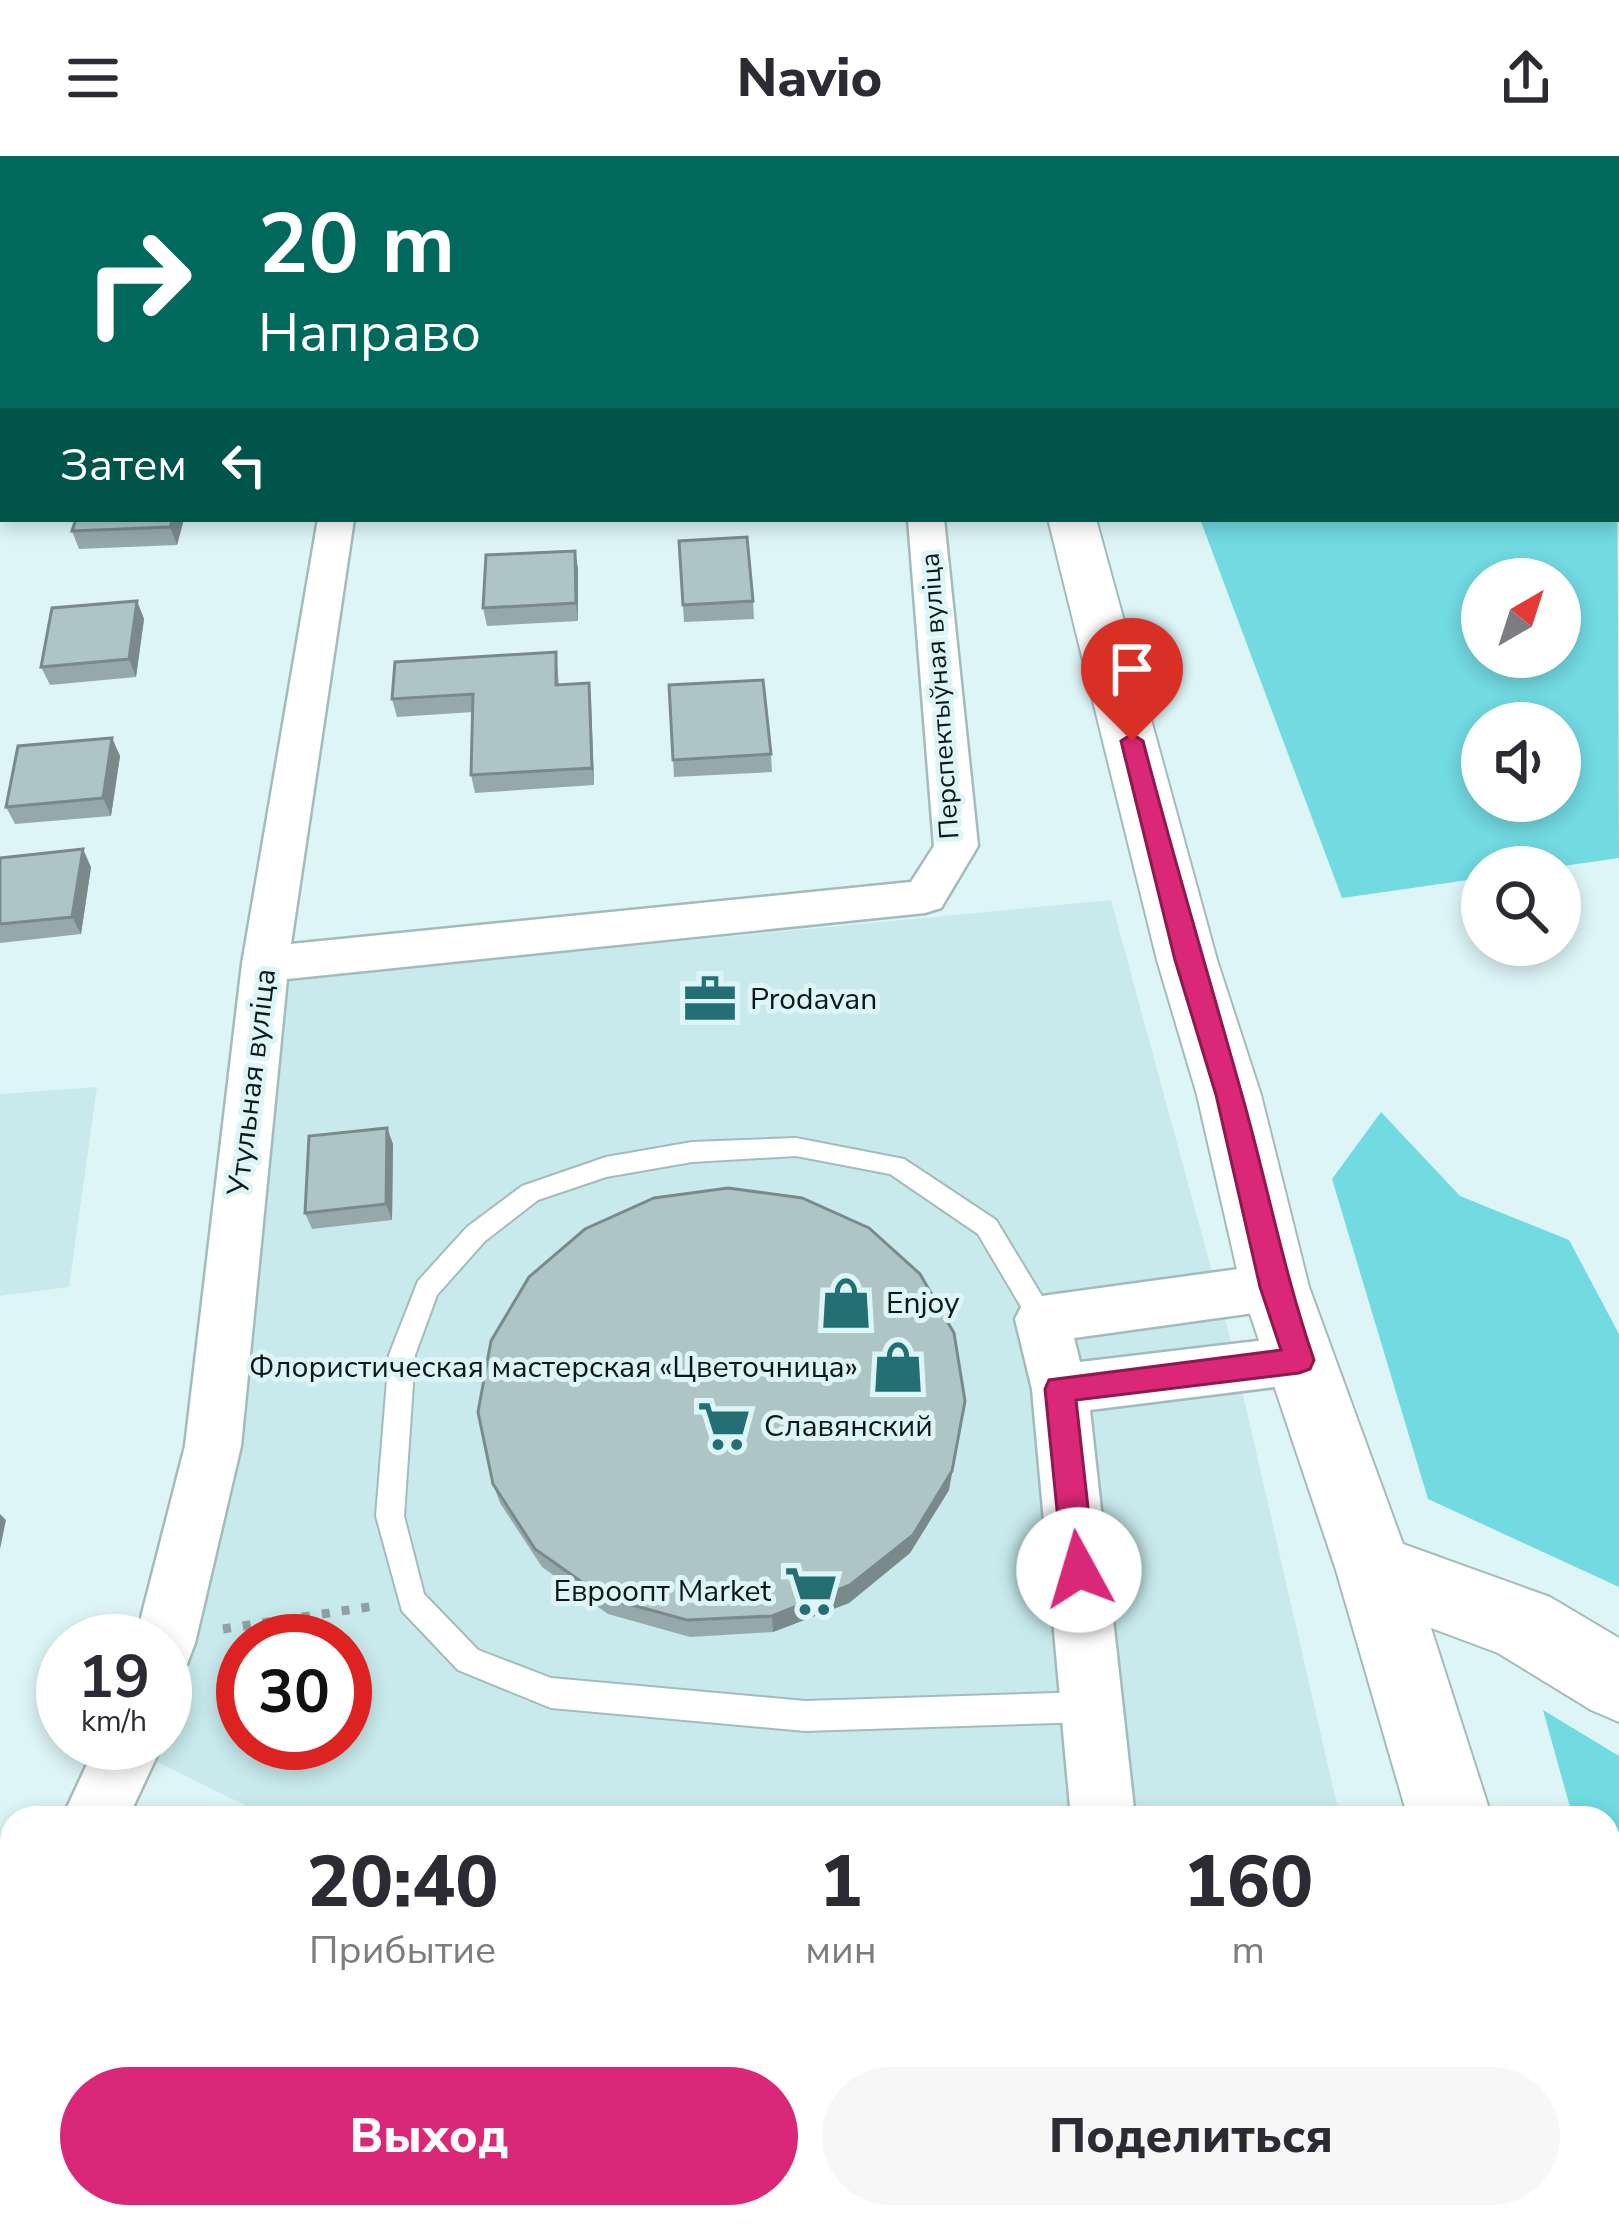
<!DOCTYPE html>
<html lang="ru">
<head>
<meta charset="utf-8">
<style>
	body { margin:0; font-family:"Nunito Sans",sans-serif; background:#f7f7f7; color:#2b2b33; height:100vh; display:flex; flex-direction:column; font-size:45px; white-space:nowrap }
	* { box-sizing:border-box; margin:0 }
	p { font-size:39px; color:#7c7c81 }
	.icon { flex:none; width:66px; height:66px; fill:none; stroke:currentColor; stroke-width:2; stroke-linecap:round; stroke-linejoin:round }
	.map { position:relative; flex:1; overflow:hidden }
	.details { position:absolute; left:0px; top:1650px; width:1620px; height:423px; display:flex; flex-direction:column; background:#fff; border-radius:36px 36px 0 0; box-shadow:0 6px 18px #0003 }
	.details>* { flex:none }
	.banner { position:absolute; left:0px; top:0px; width:1620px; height:366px; box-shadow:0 6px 18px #0003; background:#00695c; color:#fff; overflow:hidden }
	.needle { width:78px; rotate:39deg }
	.controls { position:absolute; left:1461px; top:402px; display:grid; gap:24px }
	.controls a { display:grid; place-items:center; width:120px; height:120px; border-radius:50%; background:#fff; box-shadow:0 6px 18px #0003; font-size:60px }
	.speed { position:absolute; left:36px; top:1458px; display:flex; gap:24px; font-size:60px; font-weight:700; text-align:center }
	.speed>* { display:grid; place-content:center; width:156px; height:156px; border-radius:50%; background:#fff; box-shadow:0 6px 18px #0003; line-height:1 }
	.speed small { font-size:30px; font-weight:400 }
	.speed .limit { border:18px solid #d22; background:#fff; color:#111 }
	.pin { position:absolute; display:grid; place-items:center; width:102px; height:102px; color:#fff; margin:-123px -51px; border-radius:50% 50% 50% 0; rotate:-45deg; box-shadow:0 0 12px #0007 }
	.pin .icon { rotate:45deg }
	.me { position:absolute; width:132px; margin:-66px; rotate:354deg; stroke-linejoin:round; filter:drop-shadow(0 0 9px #0008) }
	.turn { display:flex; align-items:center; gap:42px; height:252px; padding:0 60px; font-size:54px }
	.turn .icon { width:156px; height:156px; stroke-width:2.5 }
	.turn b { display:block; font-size:84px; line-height:102px }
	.then { display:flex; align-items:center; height:114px; padding:0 60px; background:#0003; gap:24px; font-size:45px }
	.eta { display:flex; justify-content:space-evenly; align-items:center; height:204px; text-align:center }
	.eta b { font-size:72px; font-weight:800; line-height:84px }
	.primary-button { display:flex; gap:24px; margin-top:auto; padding:24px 60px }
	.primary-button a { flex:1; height:138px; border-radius:72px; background:#db2777; color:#fff; font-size:48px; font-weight:800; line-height:138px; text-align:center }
	.primary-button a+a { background:#f7f7f7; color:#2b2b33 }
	header { display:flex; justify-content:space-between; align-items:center; height:156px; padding:0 60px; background:#fff; font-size:54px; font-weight:800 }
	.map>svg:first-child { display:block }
</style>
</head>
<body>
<header><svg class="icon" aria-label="menu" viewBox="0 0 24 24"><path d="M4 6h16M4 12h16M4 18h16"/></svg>Navio<svg class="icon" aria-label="share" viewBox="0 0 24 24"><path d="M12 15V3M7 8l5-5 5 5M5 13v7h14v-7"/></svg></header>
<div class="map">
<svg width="1619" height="2071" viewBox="0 0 1619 2071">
	<rect width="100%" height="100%" fill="#ddf5f7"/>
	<!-- built -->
	<path fill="#c8eaec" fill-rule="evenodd" d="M1111 744 1230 1182 1340 1662H271L143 1599 147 1587H165V1534L182 1483 284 823ZM243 1485H345V1587H243Z
		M97 931 69 1131 0 1140V938Z"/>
	<!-- green -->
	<path fill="#72dae1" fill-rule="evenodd" d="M1617 235 1619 702 1556 711H1482V722L1342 742 1200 363H1617ZM1560 423V501H1482V423ZM1560 567V645H1482V567Z
		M1381 956 1460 1040 1569 1084 1619 1178V1431L1428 1343 1332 1023Z
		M1543 1554 1619 1600V1825L1608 1786V1662H1573Z"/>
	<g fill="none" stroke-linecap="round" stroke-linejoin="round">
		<!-- lane casing -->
		<g stroke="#a4bbbc" stroke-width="4">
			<path id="lane" d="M1617 217H1619V227H1617Z
				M796 982 904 1003 996 1064 1051 1155 1055 1163 1051 1171 1042 1174 1033 1171 978 1078 890 1018 796 1000 692 1006 606 1021 538 1044 485 1085 437 1139 415 1199 404 1360 424 1438 478 1494 551 1522 805 1545 1089 1536 1099 1541 1104 1551 1099 1561 1089 1566 805 1575 551 1552 458 1514 402 1455 376 1360 389 1199 418 1125 467 1071 522 1030 606 1001 692 986Z"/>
		</g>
		<!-- street casing -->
		<g stroke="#a4bbbc" stroke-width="5">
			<path id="street" d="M318 363H354L291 788 911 726 934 690 908 363H944L978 690 941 752 925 757 287 823 241 1290 195 1487 187 1508 165 1517V1485H135L185 1290 242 808Z
				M1275 1108 1294 1115 1302 1131 1294 1147 1275 1154 1074 1182 1080 1206 1299 1180 1318 1187 1326 1204 1318 1221 1299 1228 1090 1254 1135 1662H1071L1032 1233 1015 1163 1023 1147 1042 1140Z
				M97 1587H163L128 1662H62Z
				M12 1756V1836L0 1841V1761Z
				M1030 2061H1104L1102 2071H1028Z"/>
		</g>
		<!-- secondary casing -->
		<g stroke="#a4bbbc" stroke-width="4">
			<path id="secondary" d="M949 0H985L986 3H950Z
				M1048 363H1096L1217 804 1261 939 1309 1131 1403 1388 1550 1441 1619 1482V1566L1591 1554 1498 1497 1431 1472 1492 1662H1408L1336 1414 1241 1131 1197 939 1157 804Z
				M1608 2031 1619 2071H1528L1526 2061H1608Z"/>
		</g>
		<!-- path -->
		<path stroke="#8fa1a2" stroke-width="9" stroke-dasharray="8 12" stroke-linecap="butt" d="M223 1473 375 1450"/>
		<!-- lane -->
		<use href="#lane" fill="#fff" fill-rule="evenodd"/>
		<!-- street -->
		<use href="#street" fill="#fff" fill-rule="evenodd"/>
		<!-- secondary -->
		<use href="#secondary" fill="#fff" fill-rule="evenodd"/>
	</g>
	<!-- wall -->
	<path fill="#96a9aa" d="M524 0H586V3H524Z
		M184 363 177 389 79 393 72 375Z
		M679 385 753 445 754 463 684 466Z
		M575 395 578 413V465L487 470 483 452Z
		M137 445 144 463 136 521 50 529 41 511Z
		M556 496 559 529 589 527 594 629 475 637 471 619 473 556 397 561 392 543Z
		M669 529 771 598 772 616 674 621Z
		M112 582 120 600 111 660 15 668 6 651Z
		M0 702 91 711 81 778 0 787Z
		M387 972 393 988 392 1064 312 1073 305 1057Z
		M493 1328 949 1334 910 1397 849 1447 773 1476 690 1481 608 1458 542 1411 500 1347Z"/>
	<!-- shaded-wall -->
	<path fill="#7a8a8b" d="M173 363H184L177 389 170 371Z
		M575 395 578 413V465L576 447Z
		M137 445 144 463 136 521 129 503Z
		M589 527 591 545 594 629 592 612Z
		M112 582 120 600 111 660 103 642Z
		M83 693 91 711 81 778 72 761Z
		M387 972 393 988 392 1064 386 1048Z
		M965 1245 949 1334 910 1397 849 1447 773 1476 772 1460Z
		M0 1358 6 1364 0 1393Z
		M289 2061H301L293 2071H281Z"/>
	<!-- building -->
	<path fill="#aec5c6" stroke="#7a8a8b" stroke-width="3" d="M335 0H397V3H335Z
		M524 0H573L524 2Z
		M76 363H173L170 371 72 375Z
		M747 381 753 445 683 449 679 385Z
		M575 395 576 447 483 452 486 399Z
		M137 445 129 503 41 511 52 452Z
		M556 496V529L589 527 592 612 471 619 473 538 392 543 395 506Z
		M763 524 771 598 673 604 669 529Z
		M112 582 103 642 6 651 18 590Z
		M83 693 72 761 0 768V702Z
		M387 972 386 1048 305 1057 309 980Z
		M728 1032 802 1042 869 1072 920 1118 954 1177 965 1245 952 1315 913 1379 850 1429 772 1460 687 1464 603 1441 535 1393 493 1328 478 1256 491 1185 529 1121 585 1073 654 1042Z
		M81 2061H289L281 2071H90Z
		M457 2061H767L784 2071H452Z
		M1168 2061H1329L1334 2071H1165Z"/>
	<!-- route -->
	<path fill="#db2777" stroke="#8e194d" stroke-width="3" d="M1132 578 1143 585C1174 704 1209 821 1242 939 1267 1027 1284 1117 1314 1204L1310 1213 1299 1217 1076 1244 1095 1414 1090 1425 1079 1430 1068 1425 1063 1414 1045 1233 1049 1224 1281 1194 1260 1131 1216 939 1175 804 1121 585Z"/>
	<!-- icons -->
	<defs>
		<g id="office-bare" transform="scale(4.14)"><path d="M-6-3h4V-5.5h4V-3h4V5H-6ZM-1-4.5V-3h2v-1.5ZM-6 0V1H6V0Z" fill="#236f73" stroke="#ddf5f7" stroke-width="2.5" paint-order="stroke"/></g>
		<g id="shop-bare" transform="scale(4.14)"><path d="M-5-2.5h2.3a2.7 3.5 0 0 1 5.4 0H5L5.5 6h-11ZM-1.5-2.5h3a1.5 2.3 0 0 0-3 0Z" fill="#236f73" stroke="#ddf5f7" stroke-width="2.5" paint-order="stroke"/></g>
		<g id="supermarket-bare" transform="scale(4.14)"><path d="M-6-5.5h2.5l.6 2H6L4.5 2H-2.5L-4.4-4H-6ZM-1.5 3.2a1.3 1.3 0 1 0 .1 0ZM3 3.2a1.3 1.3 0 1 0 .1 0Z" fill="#236f73" stroke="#ddf5f7" stroke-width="2.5" paint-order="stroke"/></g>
	</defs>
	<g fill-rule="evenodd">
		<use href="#office-bare" x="710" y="843"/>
		<use href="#shop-bare" x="846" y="1147"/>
		<use href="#shop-bare" x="898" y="1211"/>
		<use href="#supermarket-bare" x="724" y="1270"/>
		<use href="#supermarket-bare" x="811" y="1435"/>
	</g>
	<g text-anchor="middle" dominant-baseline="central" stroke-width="10" stroke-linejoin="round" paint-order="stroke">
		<!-- far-street labels -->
		<g font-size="27" fill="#0f1818" stroke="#ddf5f7">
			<text transform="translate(940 540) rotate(-94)">Перспектыўная вуліца</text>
		</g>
		<!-- poi labels -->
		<g font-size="30" fill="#0f1818" stroke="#ddf5f7" text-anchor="start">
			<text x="750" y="843">Prodavan</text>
			<text x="886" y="1147">Enjoy</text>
			<text x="858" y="1211" text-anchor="end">Флористическая мастерская «Цветочница»</text>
			<text x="764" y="1270">Славянский</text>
			<text x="771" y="1435" text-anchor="end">Евроопт Market</text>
		</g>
		<!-- street labels -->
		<g font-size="30" fill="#0f1818" stroke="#ddf5f7">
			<text transform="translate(252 926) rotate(-83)">Утульная вуліца</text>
		</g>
	</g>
</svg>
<div class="controls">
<a><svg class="needle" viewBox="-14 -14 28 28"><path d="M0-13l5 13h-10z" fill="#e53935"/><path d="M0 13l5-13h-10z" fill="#7c7c81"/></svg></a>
<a><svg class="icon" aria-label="sound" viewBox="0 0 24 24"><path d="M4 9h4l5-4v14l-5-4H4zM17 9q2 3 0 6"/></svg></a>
<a><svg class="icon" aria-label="search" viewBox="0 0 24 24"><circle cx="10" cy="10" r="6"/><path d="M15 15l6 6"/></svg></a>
</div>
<div class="speed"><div>19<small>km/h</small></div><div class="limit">30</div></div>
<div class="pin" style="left:1132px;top:585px;background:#d93025"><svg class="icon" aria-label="arrive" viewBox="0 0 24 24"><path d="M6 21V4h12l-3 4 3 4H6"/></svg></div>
<svg class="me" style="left:1079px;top:1414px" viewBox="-20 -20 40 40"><circle r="19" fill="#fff"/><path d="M0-13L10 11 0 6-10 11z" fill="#db2777"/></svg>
<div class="banner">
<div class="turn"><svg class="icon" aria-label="right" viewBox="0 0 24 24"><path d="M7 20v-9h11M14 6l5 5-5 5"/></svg><div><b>20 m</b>Направо</div></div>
<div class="then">Затем<svg class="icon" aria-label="left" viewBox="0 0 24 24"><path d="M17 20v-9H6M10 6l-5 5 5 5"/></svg></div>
</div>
<section class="details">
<div class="eta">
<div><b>20:40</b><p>Прибытие</p></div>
<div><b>1</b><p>мин</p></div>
<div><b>160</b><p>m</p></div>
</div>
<div class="primary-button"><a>Выход</a><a>Поделиться</a></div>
</section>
</div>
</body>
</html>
